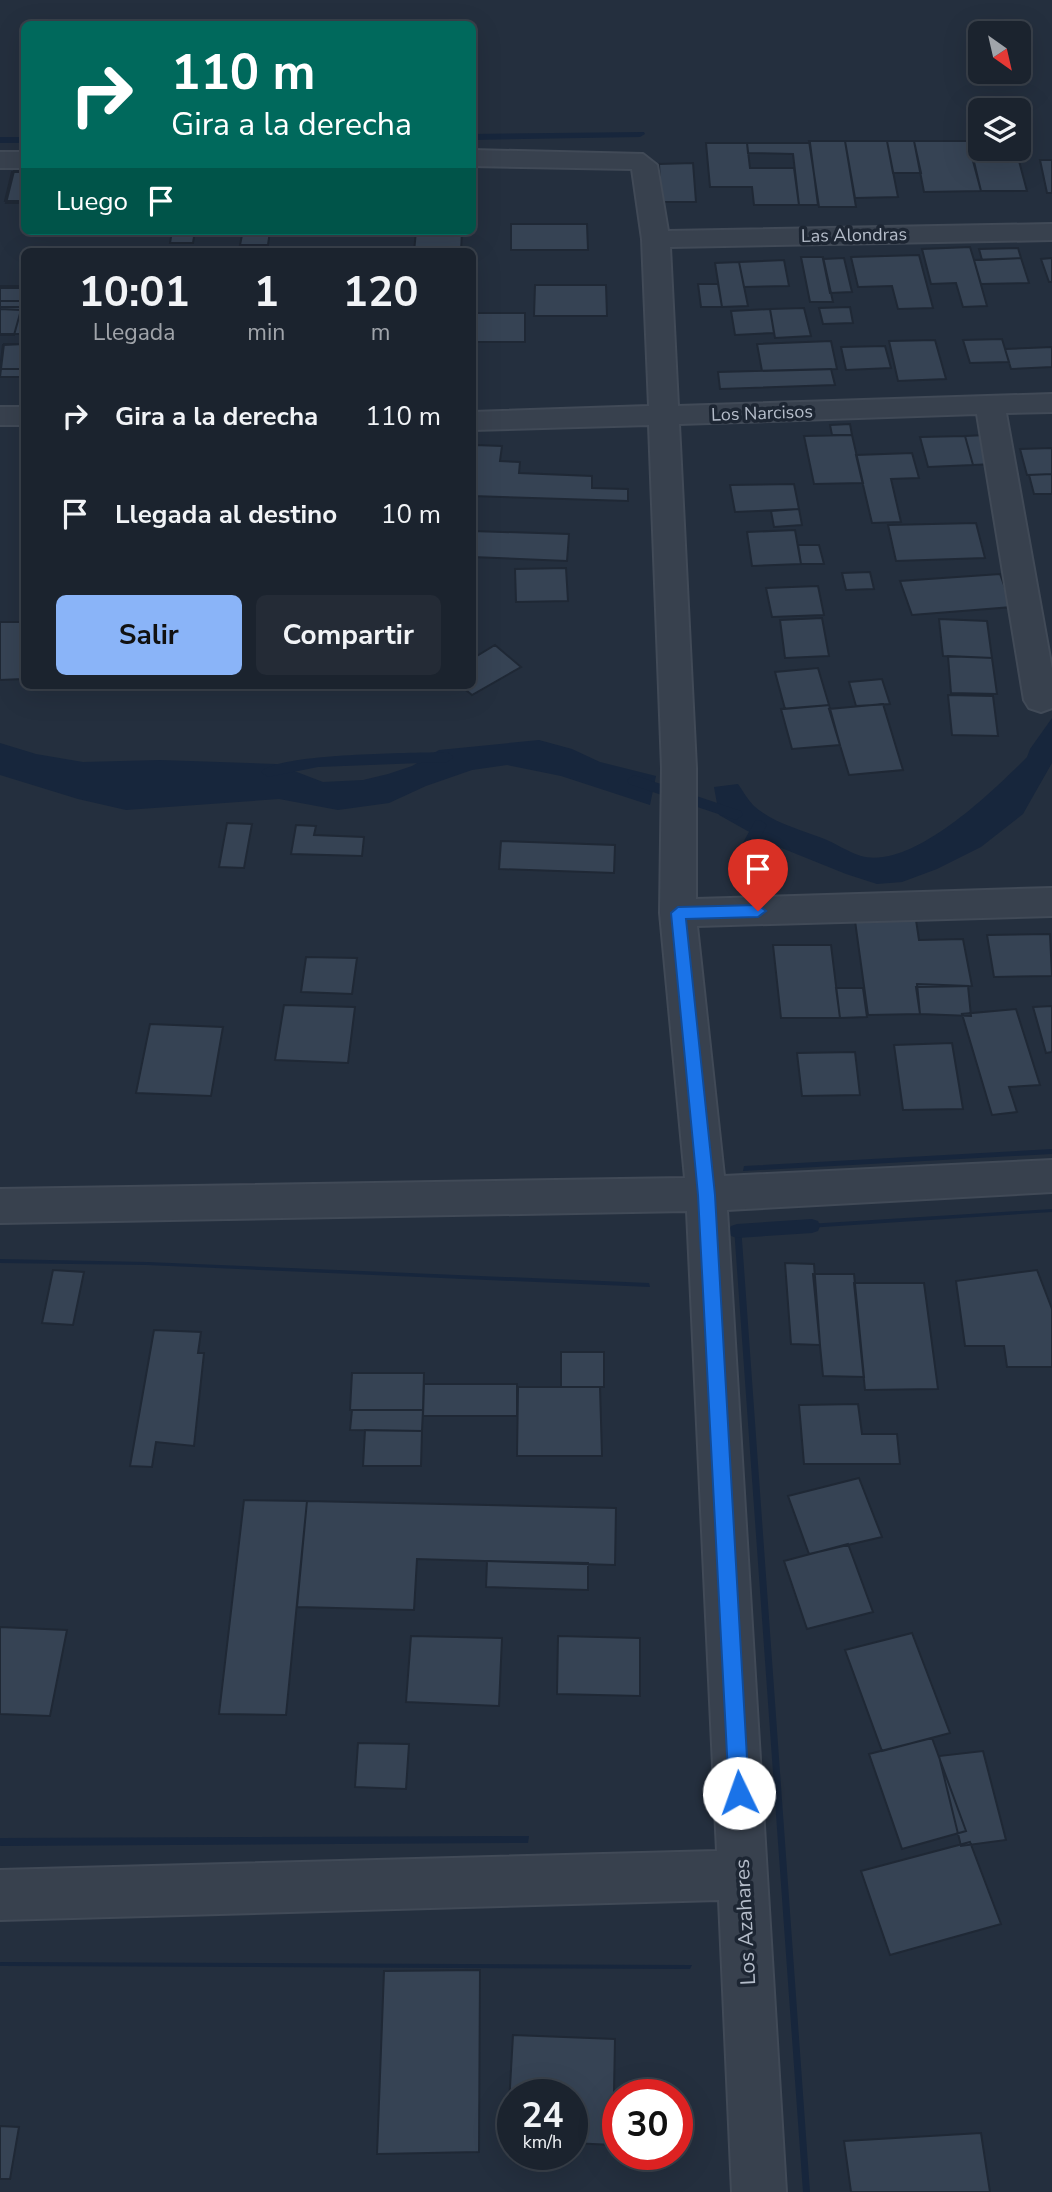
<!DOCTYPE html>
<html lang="es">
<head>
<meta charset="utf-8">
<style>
	body { margin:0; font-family:"Nunito Sans",sans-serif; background:#242b36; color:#f1f3f6; height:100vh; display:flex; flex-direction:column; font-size:26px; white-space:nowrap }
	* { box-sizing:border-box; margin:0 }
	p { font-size:23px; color:#a0a4aa }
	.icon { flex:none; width:38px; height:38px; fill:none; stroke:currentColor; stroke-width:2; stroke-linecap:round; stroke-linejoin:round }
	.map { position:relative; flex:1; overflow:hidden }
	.sheet { position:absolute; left:21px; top:248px; width:455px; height:441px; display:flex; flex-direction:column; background:#1b232e; border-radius:10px; box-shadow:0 7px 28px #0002,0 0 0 2px #39404a }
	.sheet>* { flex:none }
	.top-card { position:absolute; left:21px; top:21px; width:455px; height:214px; border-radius:10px; box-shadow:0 7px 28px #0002,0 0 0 2px #39404a; background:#00695c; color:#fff; overflow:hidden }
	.needle { width:46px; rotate:146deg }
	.buttons { position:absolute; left:968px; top:21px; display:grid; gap:14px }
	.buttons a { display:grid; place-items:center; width:63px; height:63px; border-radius:10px; background:#1b232e; box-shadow:0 7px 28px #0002,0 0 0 2px #39404a; font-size:35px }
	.speed { position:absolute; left:497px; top:2079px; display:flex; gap:14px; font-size:35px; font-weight:700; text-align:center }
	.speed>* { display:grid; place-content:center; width:91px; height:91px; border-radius:50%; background:#1b232e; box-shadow:0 7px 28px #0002,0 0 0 2px #39404a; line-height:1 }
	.speed small { font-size:18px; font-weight:400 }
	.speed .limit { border:10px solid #d22; background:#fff; color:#111 }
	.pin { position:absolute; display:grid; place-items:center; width:60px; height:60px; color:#fff; margin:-72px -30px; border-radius:50% 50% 50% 0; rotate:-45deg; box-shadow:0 0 7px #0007 }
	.pin .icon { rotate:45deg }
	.me { position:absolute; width:77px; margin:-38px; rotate:357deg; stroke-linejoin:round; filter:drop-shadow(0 0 5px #0008) }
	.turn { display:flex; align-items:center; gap:24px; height:147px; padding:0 35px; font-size:32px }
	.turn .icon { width:91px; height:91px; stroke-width:2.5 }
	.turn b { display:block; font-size:49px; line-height:60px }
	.then { display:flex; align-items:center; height:66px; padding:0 35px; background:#0003; gap:14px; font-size:26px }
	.eta { display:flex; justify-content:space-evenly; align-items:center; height:119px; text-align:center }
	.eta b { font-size:42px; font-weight:700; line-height:49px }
	.cta { display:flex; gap:14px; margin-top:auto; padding:14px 35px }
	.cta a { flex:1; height:80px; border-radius:10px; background:#8ab4f8; color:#111; font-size:28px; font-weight:700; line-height:80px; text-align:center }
	.cta a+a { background:#242b36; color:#f1f3f6 }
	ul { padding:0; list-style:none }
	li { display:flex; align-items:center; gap:21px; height:98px; padding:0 35px }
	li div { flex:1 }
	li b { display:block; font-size:26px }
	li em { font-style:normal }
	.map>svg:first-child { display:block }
</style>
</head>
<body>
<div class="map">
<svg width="1052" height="2192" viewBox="0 0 1052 2192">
	<rect width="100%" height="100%" fill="#242f3e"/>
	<!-- water -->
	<path fill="#17263c" d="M1052 718V763L1023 814 981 847 937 869 902 882 877 884 846 874 769 843 719 815 714 787 738 784C743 791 748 800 754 806 773 823 799 829 822 838 835 843 848 852 861 856 913 870 993 791 1027 757L1030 749Z
		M539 740 572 749 600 762 656 776 650 805 561 776 507 765 472 770 426 786 389 803 338 810 279 799 126 810 78 799 0 775V743L36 754 83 762 160 760 276 764 323 782 363 780 388 774 412 766 439 750Z
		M1052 1149V1154L743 1171 744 1166Z
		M1052 1209V1212L792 1229V1225Z
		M741 1226 810 2192H803L734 1227Z
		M0 1259 147 1262 649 1283 650 1287 146 1265 0 1263Z
		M529 1836 528 1843 0 1846V1838Z
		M0 1962 692 1965 690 1969 0 1966Z"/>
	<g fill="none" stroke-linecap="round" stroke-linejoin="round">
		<!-- stream -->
		<path fill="#17263c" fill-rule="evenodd" d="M644 132 645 134 640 137 472 140V134Z
			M0 137H24V143H0Z
			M447 752 454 757 447 762 318 767 268 777 261 772C277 753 416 753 447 752Z
			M634 775 741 811 743 815 736 820 629 784 627 780Z
			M760 820 767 825 748 859 747 877 740 882 735 881 734 859 755 821Z
			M812 1219 818 1221 820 1226 818 1231 812 1233 737 1238 731 1236 729 1231 731 1226 737 1224Z"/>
	</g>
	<!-- building -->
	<path fill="#364354" stroke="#1f2835" stroke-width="2" d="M809 141H845L856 207H819Z
		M845 141H887L898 197 855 198Z
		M887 141H914L921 173H893Z
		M914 141H969L981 191 924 192Z
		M706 143H747L750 168H794L799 205H754L752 187H710Z
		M747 143H810L818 205H799L793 154 748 153Z
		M1040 160H1052V193H1047Z
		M973 161H1019L1027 191H981Z
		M693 163 696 202H661L659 164Z
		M14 171H24V203H6Z
		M12 172H24V201H5Z
		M511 224H587L588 250H511Z
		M172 231H195L193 243H170Z
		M218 231H270V236H218Z
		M218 231H270L268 245H240L242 235H217Z
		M416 231H462L461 252H414Z
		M970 247 974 260 987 306 963 307 956 283 931 284 922 249Z
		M1018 248 1021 258 982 260 979 249Z
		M919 255 933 308 898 309 892 286 858 287 851 257Z
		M801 257H823L833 302H810Z
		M844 258 852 292 830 293 823 259Z
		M1021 258 1029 283 981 284 974 260Z
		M1052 258V282H1049L1041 259Z
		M784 260 789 286 744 287 739 262Z
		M739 262 748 306 722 307 715 263Z
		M698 284H718L722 307H701Z
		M535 285H606L607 316H534Z
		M0 286H24V301H0Z
		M0 288H24V307H0Z
		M0 301H24V334H0Z
		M850 307 853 323 823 324 819 308Z
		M804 308 811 336 775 338 770 309Z
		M0 309 21 310 14 335H0Z
		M770 309 774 333 735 335 731 311Z
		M476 313H525V342H475Z
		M1002 339 1009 362 970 363 963 340Z
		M935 340 946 379 898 381 889 341Z
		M831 341 837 369 762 371 757 344Z
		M4 344H24V377H0Z
		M24 344V369H0L3 345Z
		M885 346 891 368 846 370 841 347Z
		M1052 347V367L1011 369 1005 349Z
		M831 369 835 385 720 389 718 372Z
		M850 424 852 435H832L830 425Z
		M852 435 863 483 814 484 804 436Z
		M986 435 994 464 973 465 965 436Z
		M965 436 973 465 928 467 920 437Z
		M475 445 502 446 500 461 520 462 519 473 592 476V488L628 489V501L472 496Z
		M1052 448V474L1027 475 1020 449Z
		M912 453 919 478 891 479 901 522 872 523 856 455Z
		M1052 474V494H1034L1029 475Z
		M794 484 799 509 735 512 730 485Z
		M799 509 802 525 774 527 771 511Z
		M976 523 985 558 896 561 888 525Z
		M795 530 801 564 752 566 747 532Z
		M472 531 569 534 567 561 472 557Z
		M798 545H819L824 564H801Z
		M566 568 568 601 516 602 515 569Z
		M870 572 874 589 846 590 842 573Z
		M1000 574 1012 607 912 615 900 581Z
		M818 586 824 615 772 617 766 588Z
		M822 618 829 656 785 658 780 620Z
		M939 619 987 621 992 658 943 656Z
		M0 622H24L23 679 0 680Z
		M495 645 521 667 472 695 461 686H472V655L475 657Z
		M948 656 992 658 997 694 951 693Z
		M818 668 829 705 785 709 775 672Z
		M882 679 890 704 856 706 849 682Z
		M948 695 993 696 998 736 952 735Z
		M883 704 903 770 849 775 829 709Z
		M829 705 840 745 792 749 781 709Z
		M227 823 252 824 244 868 219 867Z
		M296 825 316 826 314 835 364 837 362 856 291 854Z
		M501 841 615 845 614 873 499 869Z
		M916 920 919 940 963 939 972 986 916 987 920 1014 868 1015 855 921Z
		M1050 934 1052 976 994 977 987 935Z
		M773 945H831L840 1018H781Z
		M306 957 357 958 352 994 301 992Z
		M917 984 968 986 971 1016 920 1014Z
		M836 988H863L867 1017 840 1018Z
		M284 1005 355 1007 348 1063 275 1060Z
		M1052 1006V1052L1046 1053 1033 1007Z
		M1016 1009 1040 1085 1009 1087 1017 1112 992 1115 962 1014Z
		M150 1024 223 1027 211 1096 136 1093Z
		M952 1043 963 1109 903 1110 894 1045Z
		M855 1052 860 1095 802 1096 797 1053Z
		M785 1263 814 1264 820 1345 791 1344Z
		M53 1270 84 1272 73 1325 42 1323Z
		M1037 1270 1052 1309V1367H1007L1004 1346H965L956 1281Z
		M813 1274H854L864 1377 823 1376Z
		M854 1283H924L938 1389 865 1390Z
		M154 1330 201 1332 198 1353H204L194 1446 156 1442 152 1467 130 1466Z
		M561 1352H604V1387H561Z
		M352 1373H424L423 1410H350Z
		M424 1384H517V1416H423Z
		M518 1387H600L602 1456H517Z
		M858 1404 862 1434H897L900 1464H804L799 1405Z
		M352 1410H423L422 1431 350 1430Z
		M365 1430 422 1431 421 1466H363Z
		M859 1478 882 1537 809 1554 788 1496Z
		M244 1500 307 1501 286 1715 219 1714Z
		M307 1501 616 1508 615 1565 417 1559 414 1610 297 1607Z
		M848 1544 873 1612 807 1629 784 1561Z
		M487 1561 588 1563V1590L486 1587Z
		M0 1627 67 1630 50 1716 0 1714Z
		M912 1633 950 1733 882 1751 845 1650Z
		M411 1636 502 1638 499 1706 406 1702Z
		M558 1636 640 1638V1696L557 1694Z
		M932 1738 966 1831 902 1849 869 1754Z
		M358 1743 409 1744 406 1789 355 1787Z
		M983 1751 1006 1840 961 1846 939 1756Z
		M970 1842 1001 1924 890 1955 861 1871Z
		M480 1970 479 2152 377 2154 384 1971Z
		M513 2035 615 2039 613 2145 572 2143V2095H513V2140L507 2139Z
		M0 2126 19 2127 10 2179H0Z
		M981 2133 990 2192H851L844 2141Z"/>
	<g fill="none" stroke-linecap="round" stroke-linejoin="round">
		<!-- minor casing -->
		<g stroke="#414a57" stroke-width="4">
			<path id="minor" d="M472 150 643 154 657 165 668 231 1052 224V240L670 247 678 406 1052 394V412L1006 413 1052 669V708L1041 712 1029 708 1024 700 977 414 679 424 696 768V899L1052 888V916L697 926 724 1176 1052 1160V1192L727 1210 786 2192H732L719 1900 0 1920V1870L717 1851 687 1211 0 1223V1189L685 1178 660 913 662 768 649 425 472 430V412L649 406 642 239 632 169 472 166Z
				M0 152H24V168H0Z
				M0 407H24V425H0Z"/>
		</g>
		<!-- minor -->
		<use href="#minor" fill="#38414e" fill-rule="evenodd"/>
	</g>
	<!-- route -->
	<path fill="#1a73e8" stroke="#114b97" stroke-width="2" d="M758 905 766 911 758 917 686 919 715 1195 749 1793 746 1800 739 1803 732 1800 729 1793 698 1195 671 913 678 907Z"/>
	<g text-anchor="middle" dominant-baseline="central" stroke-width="7" stroke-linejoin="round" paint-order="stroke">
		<!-- far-street labels -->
		<g font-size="18" fill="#b4bcc9" stroke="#1d2633">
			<text transform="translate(854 235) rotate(-1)">Las Alondras</text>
			<text transform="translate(762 413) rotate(-2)">Los Narcisos</text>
		</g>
		<!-- street labels -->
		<g font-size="21" fill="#b4bcc9" stroke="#1d2633">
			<text transform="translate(745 1922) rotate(-93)">Los Azahares</text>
		</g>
	</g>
</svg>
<div class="buttons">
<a><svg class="needle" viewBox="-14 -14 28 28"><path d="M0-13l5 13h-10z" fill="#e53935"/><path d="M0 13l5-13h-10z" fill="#a0a4aa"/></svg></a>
<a><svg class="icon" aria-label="layers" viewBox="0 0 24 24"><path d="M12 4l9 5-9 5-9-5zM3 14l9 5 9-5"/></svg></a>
</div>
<div class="speed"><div>24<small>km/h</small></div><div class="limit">30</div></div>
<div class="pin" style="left:758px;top:911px;background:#d93025"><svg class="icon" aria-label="arrive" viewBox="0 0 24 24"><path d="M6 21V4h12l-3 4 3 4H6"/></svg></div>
<svg class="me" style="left:739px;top:1793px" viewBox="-20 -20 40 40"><circle r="19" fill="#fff"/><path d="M0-13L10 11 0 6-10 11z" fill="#1a73e8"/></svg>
<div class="top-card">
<div class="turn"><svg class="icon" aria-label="right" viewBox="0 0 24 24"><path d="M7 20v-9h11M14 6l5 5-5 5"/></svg><div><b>110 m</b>Gira a la derecha</div></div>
<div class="then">Luego<svg class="icon" aria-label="arrive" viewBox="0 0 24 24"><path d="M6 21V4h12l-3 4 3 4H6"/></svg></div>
</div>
<section class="sheet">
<div class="eta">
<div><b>10:01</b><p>Llegada</p></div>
<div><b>1</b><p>min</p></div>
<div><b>120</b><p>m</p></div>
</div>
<ul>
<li><svg class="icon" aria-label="right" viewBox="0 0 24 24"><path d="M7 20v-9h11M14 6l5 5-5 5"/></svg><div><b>Gira a la derecha</b></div><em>110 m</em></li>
<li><svg class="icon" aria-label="arrive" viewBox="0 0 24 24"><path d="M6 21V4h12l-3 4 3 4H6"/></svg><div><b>Llegada al destino</b></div><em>10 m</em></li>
</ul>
<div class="cta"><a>Salir</a><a>Compartir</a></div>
</section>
</div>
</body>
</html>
